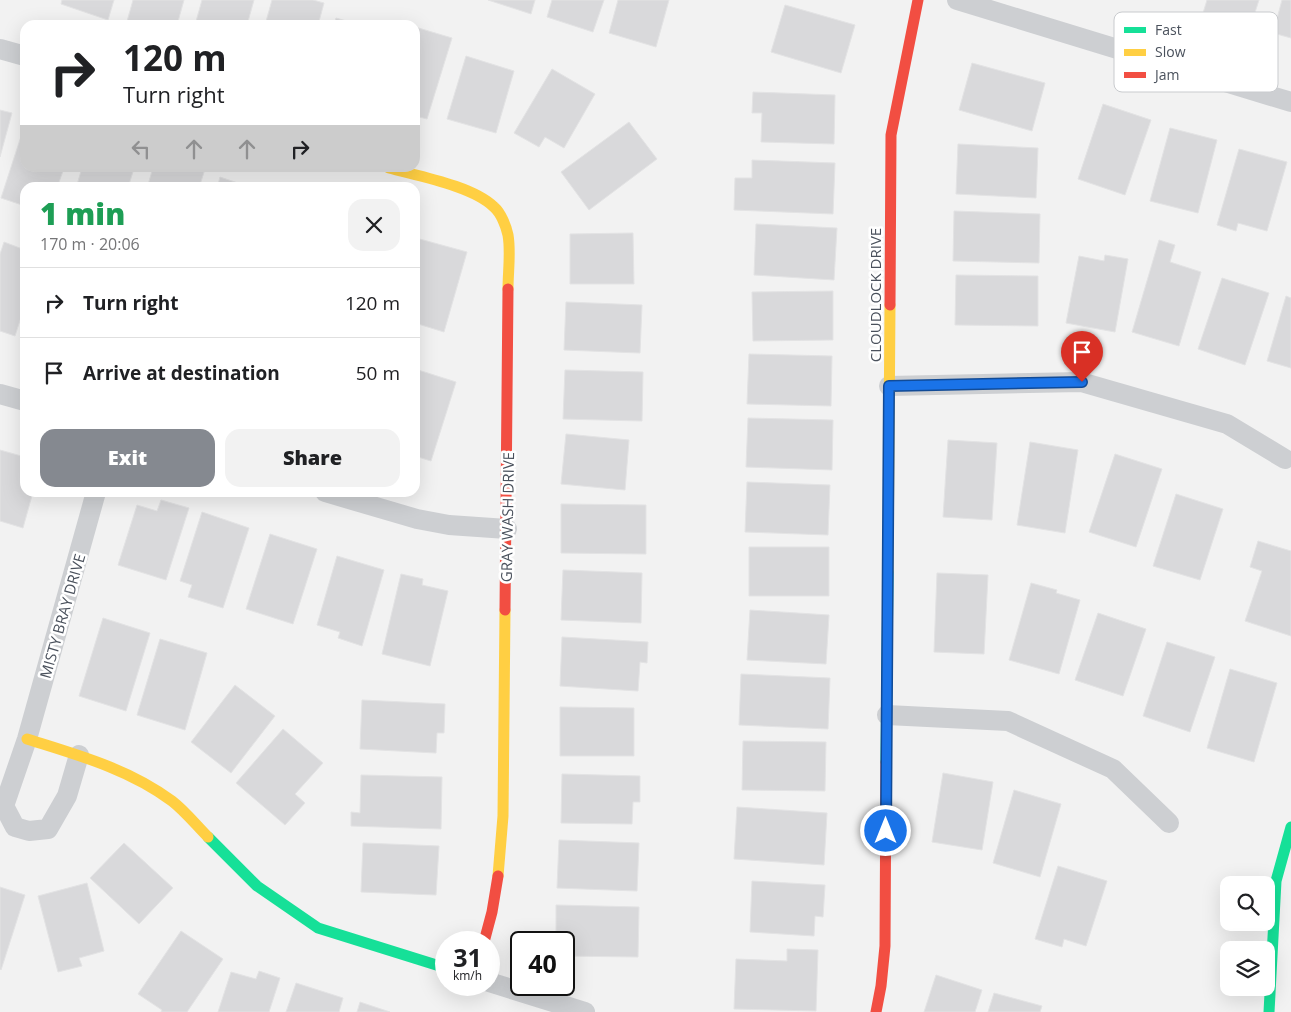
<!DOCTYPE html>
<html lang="en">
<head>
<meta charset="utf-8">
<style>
	body { margin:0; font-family:"Open Sans",sans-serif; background:#f2f2f2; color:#202124; height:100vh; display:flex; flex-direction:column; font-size:19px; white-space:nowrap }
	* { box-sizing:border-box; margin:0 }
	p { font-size:16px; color:#757577 }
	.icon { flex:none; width:28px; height:28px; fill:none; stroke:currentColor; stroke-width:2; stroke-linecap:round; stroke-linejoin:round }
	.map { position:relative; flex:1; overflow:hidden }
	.details { position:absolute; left:20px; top:182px; width:400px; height:315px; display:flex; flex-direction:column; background:#fff; border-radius:15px; box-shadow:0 5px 20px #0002 }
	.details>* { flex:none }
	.banner { position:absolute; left:20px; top:20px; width:400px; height:152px; border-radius:15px; box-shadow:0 5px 20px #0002; background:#fff; color:#202124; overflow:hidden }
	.fabs { position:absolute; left:1220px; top:876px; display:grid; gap:10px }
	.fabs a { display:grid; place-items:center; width:55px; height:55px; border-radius:10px; background:#fff; box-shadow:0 5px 20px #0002; font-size:25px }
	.speed { position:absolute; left:435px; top:931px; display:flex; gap:10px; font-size:25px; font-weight:700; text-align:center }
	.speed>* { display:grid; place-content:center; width:65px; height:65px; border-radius:50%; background:#fff; box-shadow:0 5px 20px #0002; line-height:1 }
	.speed small { font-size:12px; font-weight:400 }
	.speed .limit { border:2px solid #111; border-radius:8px; background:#fff; color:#111 }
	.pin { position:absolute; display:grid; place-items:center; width:42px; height:42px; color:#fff; margin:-51px -21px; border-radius:50% 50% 50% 0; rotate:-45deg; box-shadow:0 0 5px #0007 }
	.pin .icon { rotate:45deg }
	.me { position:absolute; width:55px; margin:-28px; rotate:0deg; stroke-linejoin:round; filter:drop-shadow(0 0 4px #0008) }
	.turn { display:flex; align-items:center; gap:18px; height:105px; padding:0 20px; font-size:22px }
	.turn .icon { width:65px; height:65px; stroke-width:2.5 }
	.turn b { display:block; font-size:35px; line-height:42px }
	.lanes { display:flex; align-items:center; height:48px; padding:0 20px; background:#0003; justify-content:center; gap:25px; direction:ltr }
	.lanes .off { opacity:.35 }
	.round { display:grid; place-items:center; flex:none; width:52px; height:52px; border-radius:15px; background:#f2f2f2 }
	.overview { display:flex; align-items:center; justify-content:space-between; height:85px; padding:0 20px }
	h1 { font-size:30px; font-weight:800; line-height:38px; color:#1e9e55 }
	.cta { display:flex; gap:10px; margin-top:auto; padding:10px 20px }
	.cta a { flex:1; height:58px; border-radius:15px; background:#858990; color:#fff; font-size:20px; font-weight:800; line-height:58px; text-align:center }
	.cta a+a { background:#f2f2f2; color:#202124 }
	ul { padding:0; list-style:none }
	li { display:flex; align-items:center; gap:15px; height:70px; padding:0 20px; border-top:1px solid #e0e0e0 }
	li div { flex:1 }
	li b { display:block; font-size:19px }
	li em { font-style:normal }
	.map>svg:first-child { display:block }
</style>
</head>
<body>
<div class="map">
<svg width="1291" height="1012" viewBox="0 0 1291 1012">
	<rect width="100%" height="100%" fill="#f2f2f2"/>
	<!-- building -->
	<path fill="#d9d9db" stroke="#e3e3e4" d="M62 0H114L108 20 61 4Z
		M133 0H184L177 25H126Z
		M202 0H254L247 25H195Z
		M272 0H313L324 3 318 25H265Z
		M488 0H535L531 14Z
		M552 0H604L593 32 547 17Z
		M618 0H669L656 47 609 33Z
		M1207 0H1259L1250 28 1203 13Z
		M1282 0H1291V38L1273 33Z
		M785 5 855 25 841 73 771 52Z
		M336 18 360 25H334Z
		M415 27 452 38 427 119 415 116Z
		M466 56 514 71 496 133 447 119Z
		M972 63 1045 83 1032 131 959 110Z
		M552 69 595 94 564 148 545 137 539 147 514 133Z
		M753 92 835 95 834 144 761 142 762 113H752Z
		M1103 104 1151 120 1125 195 1078 179Z
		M0 110 12 113 0 157Z
		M629 122 657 159 589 210 561 172Z
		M25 124V168H64L57 188H25V206L1 198Z
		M1170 128 1217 140 1198 213 1150 201Z
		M958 144 1038 148 1036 198 956 194Z
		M1239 149 1287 162 1267 231 1238 223 1236 231 1217 225Z
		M752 160 835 163 833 214 734 210 735 178H752Z
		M82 168H134L128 188H76Z
		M153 168H191L204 172 199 188H147Z
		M220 177 253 188H217Z
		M954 211 1040 214 1039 263 953 261Z
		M756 224 837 228 834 280 754 275Z
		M633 233 634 284H570V234Z
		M416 238 467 252 444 332 415 323Z
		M1159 240 1175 245 1170 262 1201 272 1179 346 1132 332Z
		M4 242 25 250V305L15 336 0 331V254Z
		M1105 255 1128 259 1115 332 1066 323 1079 256 1104 261Z
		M956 275 1038 276V326L955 325Z
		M1222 278 1269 293 1245 365 1198 349Z
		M833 291V340L753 341 752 292Z
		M1286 296 1291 298V368L1267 361Z
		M566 302 642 305 640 353 564 350Z
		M749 354 832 356 831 406 747 404Z
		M415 369 456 382 431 461 415 456Z
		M565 370 643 372 642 421 563 419Z
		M748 418 833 420 832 470 746 467Z
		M566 434 629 440 625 490 561 484Z
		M948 440 997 443 992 520 943 517Z
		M1030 442 1078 450 1065 533 1017 525Z
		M0 450 25 457 22 468H25V492H33L23 528 0 521Z
		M1115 454 1162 469 1136 547 1089 532Z
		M747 482 830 485 828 535 745 532Z
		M1176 494 1223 509 1200 580 1153 566Z
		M161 500 189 508 166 580 118 565 137 505 157 511Z
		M561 504 646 505V554L561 553Z
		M202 512 249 528 223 608 188 597 192 585 180 581Z
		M270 534 317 549 293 624 246 609Z
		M1258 541 1291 551V636L1245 621 1262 571 1250 567Z
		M749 547H829V596H749Z
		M337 556 384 570 362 646 338 638 340 632 317 625Z
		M563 570 642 573 641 623 561 620Z
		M937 573 988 575 984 654 934 652Z
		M401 574 423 579 422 585 448 591 430 666 382 654Z
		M1031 583 1057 590 1056 593 1080 600 1059 674 1009 660Z
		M750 610 829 615 826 664 747 660Z
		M1098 613 1146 629 1123 696 1075 680Z
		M103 618 150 633 126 711 79 696Z
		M562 637 648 642 647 663 640 662 638 691 560 686Z
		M160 639 207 653 185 730 137 715Z
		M1167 642 1215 657 1190 732 1143 716Z
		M1230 669 1277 683 1254 762 1207 748Z
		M741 674 830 678 828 729 739 725Z
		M235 685 275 716 231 773 191 742Z
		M362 700 445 704 444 733H437L436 753 360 749Z
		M560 707 634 708V756H560Z
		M283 729 323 763 295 794 305 803 285 825 236 783Z
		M743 741 826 742 825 791 742 790Z
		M943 773 993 782 982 850 932 842Z
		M562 774 640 776V802H633L632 824 561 823Z
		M361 775 442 777 441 829 351 826V812L360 813Z
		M1014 790 1061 804 1040 877 993 863Z
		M737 807 827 813 824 865 734 859Z
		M559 840 639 843 637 891 557 888Z
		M124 843 173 888 139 924 90 878Z
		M363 843 439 846 436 895 361 892Z
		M1058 866 1107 881 1086 946 1064 939 1062 947 1035 939Z
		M752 881 825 885 823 917 815 916 814 936 750 932Z
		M87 883 104 951 79 958 82 966 58 972 38 896Z
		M0 887 25 895 1 970 0 969Z
		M556 905 639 907 638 957 564 956V942H556Z
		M181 931 223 959 187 1012H161L162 1010 138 994Z
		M787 949 818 950 816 1011 734 1009 736 959 787 961Z
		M259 971 280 978 269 1012H218L231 972 256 979Z
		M936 975 982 990 975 1012H924Z
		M296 983 343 998 339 1012H286Z
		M994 993 1042 1006 1040 1012H988Z
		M360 1002 390 1012H357Z"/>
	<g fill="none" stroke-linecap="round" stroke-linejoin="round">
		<!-- street -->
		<path stroke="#cdcfd2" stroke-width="20" d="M957 0 1291 102
			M0 49 25 56
			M889 386 1081 382 1227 424 1285 459
			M0 394 25 401
			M325 492 417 519 449 525 507 529
			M887 715 1008 721 1113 769 1169 823
			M79 755 67 796 48 829 29 831 15 827 4 806 27 739 96 492
			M489 982 585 1012"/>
		<!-- fast -->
		<path stroke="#16e098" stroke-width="11" d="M886 762 888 572
			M208 837 257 886 318 928 446 968
			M1269 1012 1276 881 1291 827"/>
		<!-- slow -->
		<path stroke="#ffcf43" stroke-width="11" d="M389 168C418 176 473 186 494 207 501 213 506 226 508 235 511 252 508 272 508 289
			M888 572 890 305
			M27 739C78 755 129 769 172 801 185 811 196 825 208 837
			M498 876 503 816 505 610"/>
		<!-- jam -->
		<path stroke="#f24e42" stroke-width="11" d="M890 305 891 135 918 0
			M505 610 508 289
			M484 942 492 912 498 876
			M876 1012 881 986 885 946 886 762"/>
	</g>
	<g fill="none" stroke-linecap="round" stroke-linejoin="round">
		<!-- route casing -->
		<g stroke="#114b97" stroke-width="12">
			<path id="route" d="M886 831 889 386 1082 382"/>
		</g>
		<!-- route -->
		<use href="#route" stroke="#1a73e8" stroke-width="9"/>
	</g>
	<g text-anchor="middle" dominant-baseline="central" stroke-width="5" stroke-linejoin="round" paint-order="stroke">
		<!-- street labels -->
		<g font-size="15" fill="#4a515c" stroke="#fff">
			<text transform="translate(875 295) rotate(-90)">CLOUDLOCK DRIVE</text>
			<text transform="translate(507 517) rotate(-89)">GRAY WASH DRIVE</text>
			<text transform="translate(62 616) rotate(-74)">MISTY BRAY DRIVE</text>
		</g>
	</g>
	<!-- legend -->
	<rect x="1114" y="12" width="164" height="80" rx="8" fill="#fff" stroke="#c9cbce" stroke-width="1"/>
	<rect x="1124" y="27" width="22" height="6" fill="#16e098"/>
	<rect x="1124" y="49" width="22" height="7" fill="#ffcf43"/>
	<rect x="1124" y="72" width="22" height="6" fill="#f24e42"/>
	<g font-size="14" fill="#4a515c">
		<text x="1155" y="35">Fast</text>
		<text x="1155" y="57">Slow</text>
		<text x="1155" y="80">Jam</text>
	</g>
</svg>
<div class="fabs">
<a><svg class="icon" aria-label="search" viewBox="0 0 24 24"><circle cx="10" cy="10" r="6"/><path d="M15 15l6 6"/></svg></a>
<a><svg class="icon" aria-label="layers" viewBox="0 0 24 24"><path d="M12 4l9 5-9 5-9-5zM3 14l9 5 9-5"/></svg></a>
</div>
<div class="speed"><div>31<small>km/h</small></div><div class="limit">40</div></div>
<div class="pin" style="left:1082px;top:382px;background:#d93025"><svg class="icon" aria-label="arrive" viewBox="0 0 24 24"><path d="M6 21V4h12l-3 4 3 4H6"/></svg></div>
<svg class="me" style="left:886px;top:831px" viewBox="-20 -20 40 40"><circle r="17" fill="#1a73e8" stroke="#fff" stroke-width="3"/><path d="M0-11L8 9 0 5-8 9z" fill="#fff"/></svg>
<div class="banner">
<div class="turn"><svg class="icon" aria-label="right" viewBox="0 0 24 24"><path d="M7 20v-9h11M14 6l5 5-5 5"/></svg><div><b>120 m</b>Turn right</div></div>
<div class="lanes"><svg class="icon off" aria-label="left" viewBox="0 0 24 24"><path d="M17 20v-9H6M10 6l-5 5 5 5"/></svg><svg class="icon off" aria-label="ahead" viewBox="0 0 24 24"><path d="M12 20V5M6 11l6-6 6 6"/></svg><svg class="icon off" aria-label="ahead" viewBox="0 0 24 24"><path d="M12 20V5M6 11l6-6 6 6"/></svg><svg class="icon" aria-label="right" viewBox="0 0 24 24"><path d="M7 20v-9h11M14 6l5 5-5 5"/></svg></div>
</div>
<section class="details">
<div class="overview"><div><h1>1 min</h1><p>170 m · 20:06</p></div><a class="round"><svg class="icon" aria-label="close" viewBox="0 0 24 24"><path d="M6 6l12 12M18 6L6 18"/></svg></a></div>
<ul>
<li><svg class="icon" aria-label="right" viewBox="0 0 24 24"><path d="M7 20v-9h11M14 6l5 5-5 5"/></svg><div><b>Turn right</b></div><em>120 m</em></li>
<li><svg class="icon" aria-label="arrive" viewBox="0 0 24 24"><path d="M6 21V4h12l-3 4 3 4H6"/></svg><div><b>Arrive at destination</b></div><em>50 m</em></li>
</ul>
<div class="cta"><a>Exit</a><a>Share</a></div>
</section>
</div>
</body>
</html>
